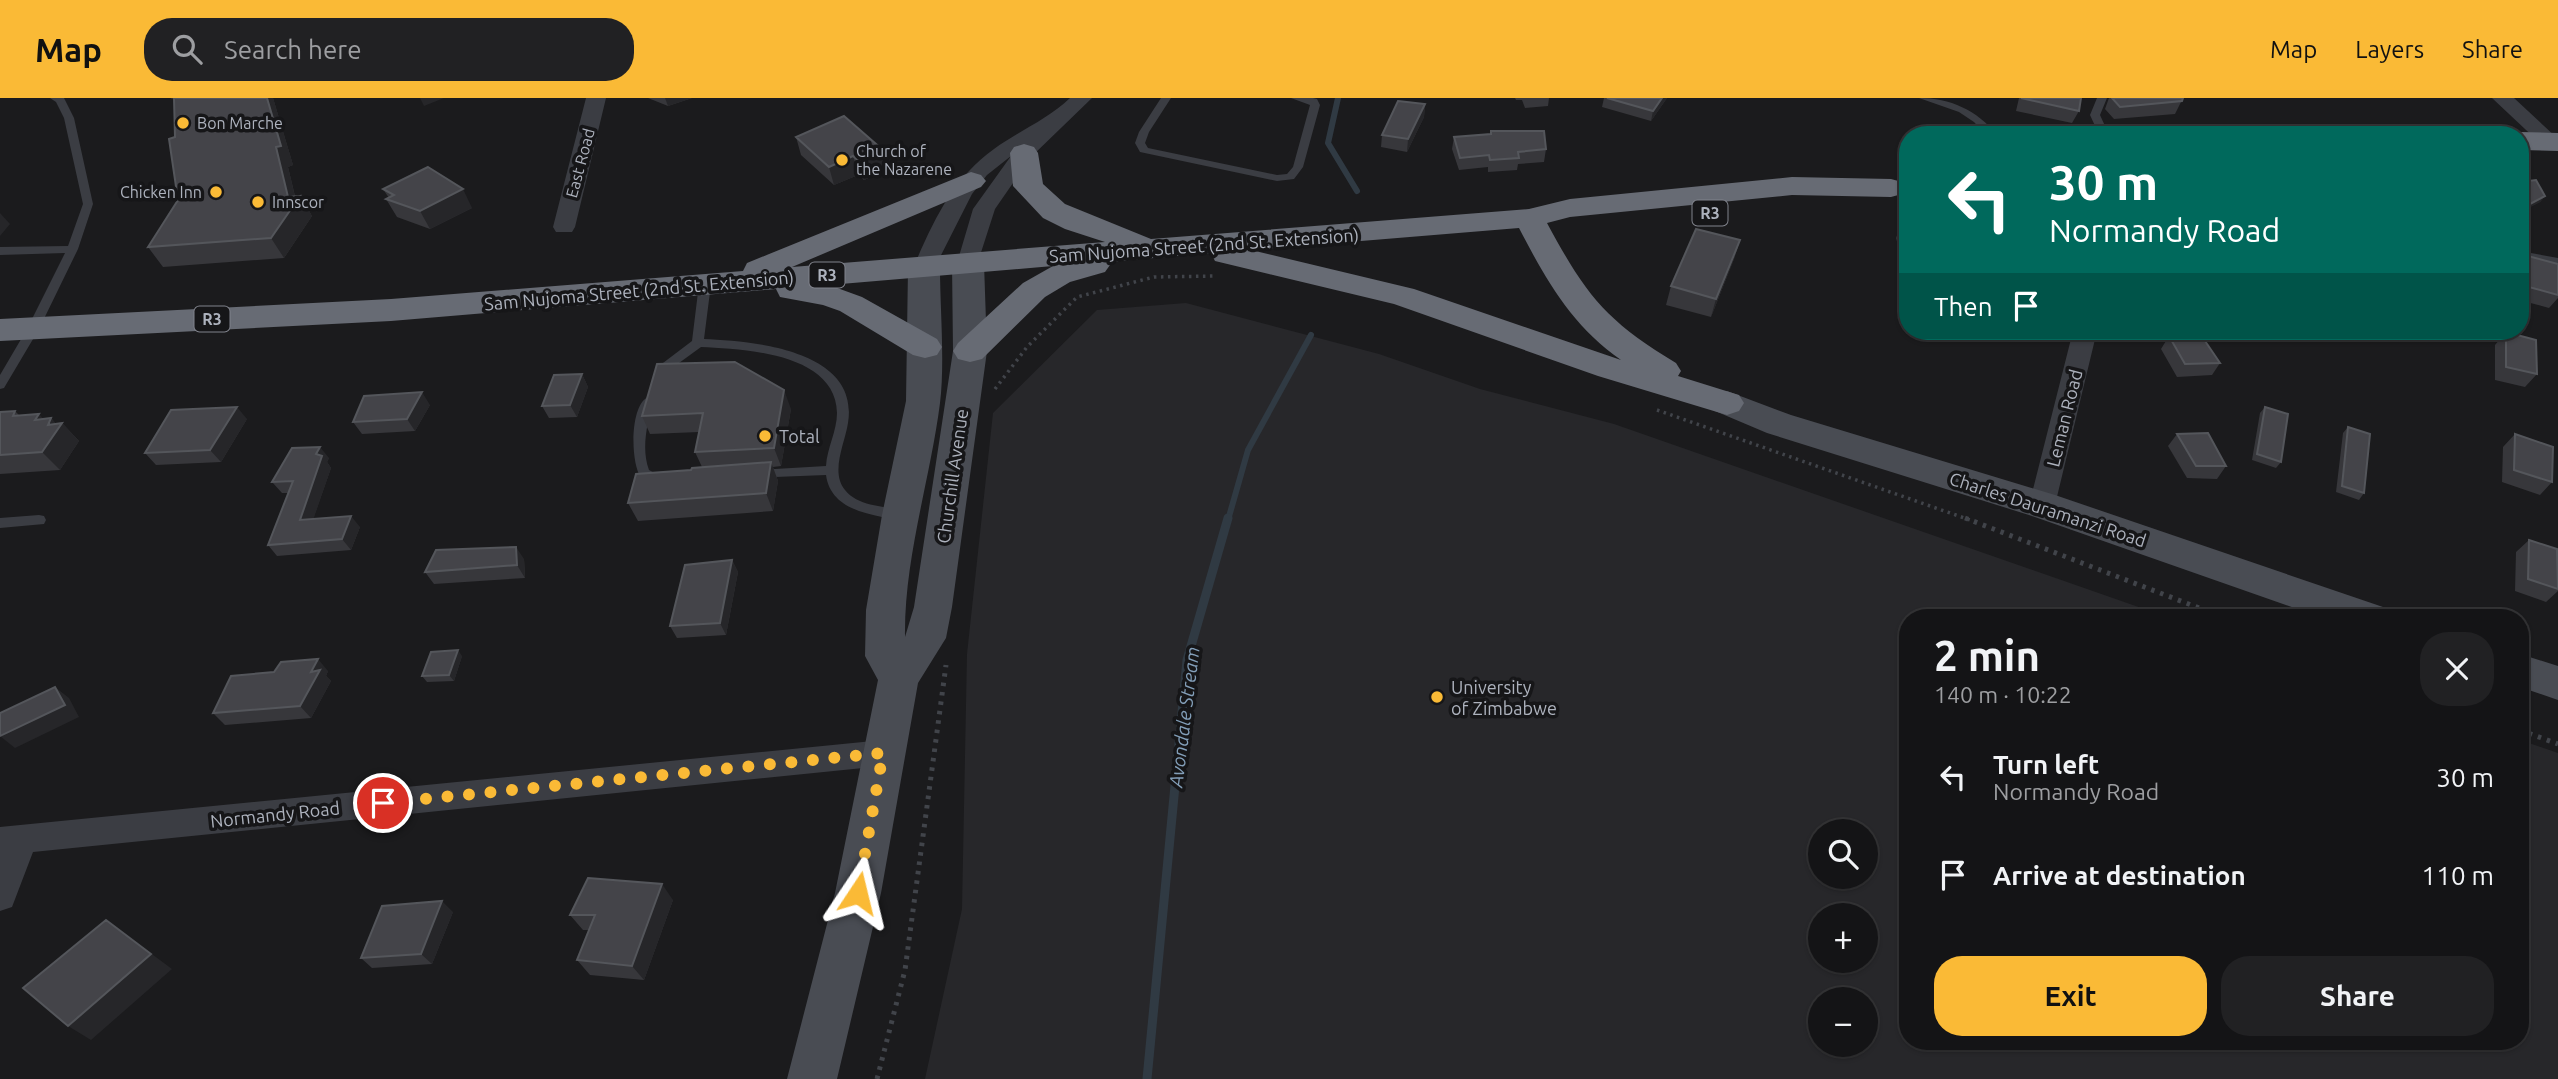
<!DOCTYPE html>
<html lang="en">
<head>
<meta charset="utf-8">
<style>
	body { margin:0; font-family:Ubuntu,sans-serif; background:#212123; color:#f1f3f6; height:100vh; display:flex; flex-direction:column; font-size:26px; white-space:nowrap }
	* { box-sizing:border-box; margin:0 }
	p { font-size:23px; color:#9d9ea1 }
	.icon { flex:none; width:38px; height:38px; fill:none; stroke:currentColor; stroke-width:2; stroke-linecap:round; stroke-linejoin:round }
	.map { position:relative; flex:1; overflow:hidden }
	.side { position:absolute; left:1899px; top:511px; width:630px; height:441px; display:flex; flex-direction:column; background:#141416; border-radius:28px; box-shadow:0 2px 5px #0004,0 0 0 2px #333335 }
	.side>* { flex:none }
	.top-card { position:absolute; left:1899px; top:28px; width:630px; height:214px; border-radius:28px; box-shadow:0 2px 5px #0004,0 0 0 2px #333335; background:#00695c; color:#fff; overflow:hidden }
	.controls { position:absolute; left:1808px; top:721px; display:grid; gap:14px }
	.controls a { display:grid; place-items:center; width:70px; height:70px; border-radius:50%; background:#141416; box-shadow:0 2px 5px #0004,0 0 0 2px #333335; font-size:35px }
	.pin { position:absolute; display:grid; place-items:center; width:60px; height:60px; color:#fff; margin:-30px; border:4px solid #fff; border-radius:50%; box-shadow:0 2px 7px #0007 }
	.me { position:absolute; width:77px; margin:-38px; rotate:10deg; stroke-linejoin:round; filter:drop-shadow(0 0 5px #0008) }
	.turn { display:flex; align-items:center; gap:24px; height:147px; padding:0 35px; font-size:32px }
	.turn .icon { width:91px; height:91px; stroke-width:2.5 }
	.turn b { display:block; font-size:49px; line-height:60px }
	.then { display:flex; align-items:center; height:66px; padding:0 35px; background:#0003; gap:14px; font-size:26px }
	.round { display:grid; place-items:center; flex:none; width:74px; height:74px; border-radius:28px; background:#212123 }
	.summary { display:flex; align-items:center; justify-content:space-between; height:119px; padding:0 35px }
	h1 { font-size:42px; font-weight:700; line-height:52px }
	.primary-button { display:flex; gap:14px; margin-top:auto; padding:14px 35px }
	.primary-button a { flex:1; height:80px; border-radius:28px; background:#faba36; color:#111; font-size:28px; font-weight:700; line-height:80px; text-align:center }
	.primary-button a+a { background:#212123; color:#f1f3f6 }
	ul { padding:0; list-style:none }
	li { display:flex; align-items:center; gap:21px; height:98px; padding:0 35px }
	li div { flex:1 }
	li b { display:block; font-size:26px }
	li em { font-style:normal }
	header { display:flex; align-items:center; gap:42px; box-sizing:border-box; height:98px; padding:0 35px; background:#faba36; color:#111 }
	header strong { font-size:33px }
	nav { display:flex; gap:38px; margin-inline-start:auto; font-size:24px }
	.search { width:490px; height:63px; background:#212123; display:flex; align-items:center; gap:18px; box-sizing:border-box; padding:0 24px; border-radius:28px; color:#9d9ea1; font-size:26px }
	.map>svg:first-child { display:block }
</style>
</head>
<body>
<header>
<strong>Map</strong>
<div class="search"><svg class="icon" aria-label="search" viewBox="0 0 24 24"><circle cx="10" cy="10" r="6"/><path d="M15 15l6 6"/></svg>Search here</div>
<nav><a>Map</a><a>Layers</a><a>Share</a></nav>
</header>
<div class="map">
<svg width="2558" height="981" viewBox="0 0 2558 981">
	<rect width="100%" height="100%" fill="#1b1b1d"/>
	<!-- built -->
	<path fill="#27272a" fill-rule="evenodd" d="M1186 205 1379 256 1480 291 1614 326 2170 520H1908V943H2520V642L2558 655V981H925L962 811 967 556 993 315 1097 212ZM1820 733H1866V779H1820ZM1820 817H1866V863H1820ZM1820 901H1866V947H1820Z"/>
	<g fill="none" stroke-linecap="round" stroke-linejoin="round">
		<!-- stream-far1 -->
		<path stroke="#303a43" stroke-width="6" d="M1338 0 1328 45 1357 93
			M1228 422 1248 352 1311 237"/>
		<!-- stream -->
		<path stroke="#303a43" stroke-width="9" d="M1147 981 1187 562 1228 420"/>
		<!-- path-far1 -->
		<path stroke="#41444a" stroke-width="3.5" stroke-dasharray="2.5 4.5" stroke-linecap="butt" d="M995 291 1027 249 1077 199 1154 179 1215 178
			M1657 312 1970 422"/>
		<!-- path -->
		<path stroke="#41444a" stroke-width="5" stroke-dasharray="3.5 6" stroke-linecap="butt" d="M1965 420 2225 520
			M2520 632 2558 646
			M877 981 905 872 946 567"/>
		<!-- lane -->
		<path fill="#3b3d43" fill-rule="evenodd" d="M50 0H64L74 20 93 106 78 151 39 231 4 290 0 291V277L27 231 65 155 0 157V149L68 148 83 106 64 20 56 4Z
			M1161 0H1171L1149 34 1145 45 1148 50 1277 77 1287 76 1293 69 1310 7 1291 0H1313L1317 1 1320 7 1303 69 1294 81 1277 83 1140 54 1135 45 1139 34Z
			M1919 0C1950 0 1977 12 1997 37H1986L1974 24 1959 14Z
			M2097 0H2107L2100 17 2105 28 2100 31 2096 30 2090 17Z
			M2520 153 2558 160V168L2520 161Z
			M705 182 711 186 704 241C753 243 860 252 848 325 845 345 830 374 845 392 858 409 886 408 905 413L907 417 905 421C897 422 890 420 882 419 857 414 830 406 826 377L751 380 749 377 751 374 756 372 826 368C827 350 837 333 837 315 836 255 744 251 701 249L668 273 664 281H656L654 278 659 268 692 243 699 186Z
			M648 299 654 303C647 324 641 351 649 372L664 380 666 383 659 388 641 380C630 364 630 307 648 299Z
			M39 417 44 418 46 422 44 426 0 430V420Z"/>
		<!-- street -->
		<path fill="#3b3d43" fill-rule="evenodd" d="M586 0H606L575 129 572 134H556L553 129Z
			M1070 0H1092L1031 59 995 111 976 170 968 172 960 170 957 165 973 111 1011 58 987 77 972 96 932 175 924 177 916 175 913 170C933 124 952 81 994 51 1019 33 1048 21 1070 0Z
			M2492 0H2514L2557 40V48H2543Z
			M2073 233H2097L2055 407 2051 414 2042 417 2033 414 2029 407Z
			M883 642 894 646 898 655 894 664 883 668 33 754 12 809 0 813V729Z"/>
		<!-- secondary -->
		<path fill="#494c53" fill-rule="evenodd" d="M968 155 979 158 984 165 987 253 952 509 946 540 918 585 881 795 837 981H787L835 795 878 582 865 558 866 512 882 417 906 303 908 170 913 163 924 160 935 163 940 170C940 211 945 265 940 305 930 383 904 460 905 539L914 509 953 253 952 165 957 158Z
			M1727 293 1791 317 2055 397 2383 509 2388 520H2323L2029 417 1767 335 1715 313 1710 305 1715 297Z
			M2520 556 2558 568V602L2520 589Z"/>
		<!-- highway -->
		<path fill="#676b74" fill-rule="evenodd" d="M2520 34 2558 35V53L2520 52V37H2510Z
			M1024 46 1034 49 1038 55 1043 86 1065 106 1151 141 1529 111 1570 101 1792 79 1891 81 1902 84 1906 90 1902 96 1891 99 1792 97 1570 119 1547 125C1586 197 1605 222 1676 265L1681 273 1678 278 1739 297 1744 305 1739 313 1727 317 1598 278 1394 206 1215 163 1211 155 1108 164 1110 167 1105 174 1070 184 1045 199 982 261 970 264 958 261 953 253 958 245 1023 185 1053 168 829 187 862 199 937 241 942 249 937 257 925 260 913 257 840 213 823 207 780 199 776 191 391 223 0 243V221L391 201 743 173 747 165 971 74 981 77 986 83 981 89 792 169 1105 144 1065 131 1043 120 1013 88 1010 55 1014 49ZM1519 130C1546 182 1572 228 1621 262L1414 191 1251 152Z"/>
	</g>
	<!-- wall -->
	<path fill="#37373b" d="M171 0H273L293 67 288 69 295 98H300L312 118 284 160 163 169 148 149 178 102 174 0 172 1Z
		M648 0H692L668 8Z
		M1515 0H1549L1548 8 1525 10 1522 2H1516Z
		M1604 0H1667L1651 23 1602 9Z
		M2019 0H2081L2079 13 2072 25 2016 13Z
		M2109 0H2183L2175 16 2114 21 2105 11Z
		M1425 6 1424 19 1407 54 1381 49 1382 37Z
		M796 39 889 71 864 82 858 77 834 87 801 57Z
		M1454 39 1546 51 1544 64 1518 66 1517 72 1488 74V69L1459 72 1452 51Z
		M2520 84 2545 98 2540 104 2524 112 2520 110Z
		M383 91 472 110 430 131 397 119 386 101 389 100Z
		M1901 127H1908V164H1903L1896 140Z
		M1740 142 1734 161 1711 219 1666 207 1671 188Z
		M2524 157 2558 166V200L2549 210 2523 203 2520 207V161Z
		M1935 233H1968L1964 241Z
		M2506 234 2537 276 2525 289 2495 282V247Z
		M2169 238 2220 265 2212 277 2177 279 2161 251Z
		M582 276 588 289 577 319 549 320 542 308Z
		M430 307 415 333 362 336 353 324Z
		M2265 309 2281 364 2276 370 2252 362 2260 315Z
		M791 311 781 368 773 369 778 383 773 413 638 423 628 405 702 369 695 354 699 334 650 336 642 318Z
		M15 313 20 318 43 321 51 320 56 326 62 325 79 343 60 372 0 376V314Z
		M247 321 221 364 156 367 145 355Z
		M2348 329 2364 395 2359 402 2336 394 2343 335Z
		M2177 336 2226 368 2217 381 2187 380 2168 348Z
		M2515 336 2552 384 2540 397 2502 384 2503 349Z
		M329 360 327 364 331 370 313 421 360 429 351 452 277 458 268 447 288 395H282L272 384Z
		M2529 442 2558 466V493L2546 504 2515 493 2516 454Z
		M524 461 525 480 434 486 425 474Z
		M732 462 738 474 726 537 677 540 670 528Z
		M462 558 454 583 427 584 422 578Z
		M328 573 326 578 331 583 311 620 225 627 213 615Z
		M673 802 644 882 590 877 577 862 589 832H583L570 817Z
		M453 814 432 866 372 870 361 860Z"/>
	<!-- shaded-wall -->
	<path fill="#262629" d="M267 0H273L293 67 288 69 296 103 300 98 312 118 284 160 271 140 288 99 276 49Z
		M420 0H444L424 8Z
		M665 0H692L668 8Z
		M1662 0H1667L1651 23 1653 13Z
		M1425 6 1424 19 1407 54 1408 41Z
		M884 53 889 71 864 82 859 63Z
		M853 58 858 77 834 87 829 69Z
		M463 91 472 110 430 131 420 113Z
		M2545 98 2540 104 2524 112 2530 106Z
		M0 115 10 126 0 138Z
		M1740 142 1734 161 1711 219 1716 201Z
		M582 276 588 289 577 319 570 307Z
		M784 292 791 311 781 368 774 350Z
		M422 294 430 307 415 333 407 321Z
		M237 309 247 321 221 364 210 352Z
		M39 316 48 326 51 320 59 329 62 325 79 343 60 372 42 354 35 322Z
		M320 349 329 360 327 364 331 370 309 434 300 422 316 356Z
		M771 364 778 383 773 413 766 395Z
		M351 418 360 429 351 452 342 441Z
		M516 449 524 461 525 480 517 467Z
		M732 462 738 474 726 537 720 525Z
		M458 552 462 558 454 583 449 577Z
		M318 561 328 573 326 578 331 583 311 620 300 608 311 574Z
		M55 589 69 600 79 619 15 650 0 638Z
		M662 786 673 802 644 882 632 868Z
		M442 803 453 814 432 866 421 856Z
		M106 822 172 871 91 942 68 928Z"/>
	<!-- building -->
	<path fill="#444449" stroke="#54565b" stroke-width="2" d="M174 0H267L281 48 276 49 288 99 300 98 271 140 148 149 178 102 169 41 175 39Z
		M1607 0H1662L1653 13Z
		M2021 0H2081L2079 13Z
		M2112 0H2183L2182 3 2120 9Z
		M1398 3 1425 6 1408 41 1382 37Z
		M844 18 884 53 859 63 853 58 829 69 796 39Z
		M1491 33H1544L1546 51 1518 54 1519 60 1490 62 1489 57 1460 60 1454 39 1491 36Z
		M428 69 463 91 420 113 386 101 394 97 383 91Z
		M2536 82 2545 98 2530 106 2520 100V84Z
		M1901 127H1908V148Z
		M1696 131 1740 142 1716 201 1671 188Z
		M2524 157 2558 166V197L2529 189V196L2520 194V162L2523 163Z
		M2506 234 2536 242 2537 276 2506 269Z
		M2201 237 2220 265 2185 266 2169 238Z
		M735 264 784 292 774 350 695 354 703 315 642 318 657 266Z
		M582 276 570 307 542 308 554 277Z
		M422 294 407 321 353 324 364 298Z
		M237 309 210 352 145 355 171 312Z
		M2265 309 2288 316 2281 364 2257 356Z
		M15 313 13 318 39 316 35 322 51 320 48 327 62 325 42 354 0 357V314Z
		M2348 329 2370 336 2364 395 2342 388Z
		M2208 335 2226 368H2196L2177 336Z
		M2515 336 2553 349 2552 384 2514 372Z
		M320 349 316 356 322 358 300 422 351 418 342 441 268 447 293 383 272 384 292 350Z
		M771 364 766 395 628 405 636 376 691 372 692 370Z
		M2529 442 2557 451 2558 491 2528 481Z
		M516 449 517 467 425 474 436 452Z
		M732 462 720 525 670 528 685 467Z
		M458 552 449 577 422 578 431 554Z
		M318 561 311 574 320 572 300 608 213 615 231 578 274 574 281 564Z
		M55 589 65 607 0 638V615Z
		M588 780 662 786 632 868 577 862 595 817H570Z
		M442 803 421 856 361 860 382 808Z
		M106 822 151 856 68 928 23 890Z"/>
	<g fill="none" stroke-linecap="round" stroke-linejoin="round">
		<!-- route -->
		<path stroke="#faba36" stroke-width="12" stroke-dasharray="0 21.6" d="M383 705 883 655 858 795"/>
	</g>
	<!-- markers -->
	<g fill="#faba36" stroke="#161618" stroke-width="2.5">
		<circle cx="183" cy="25" r="7"/>
		<circle cx="842" cy="62" r="7"/>
		<circle cx="216" cy="94" r="7"/>
		<circle cx="258" cy="104" r="7"/>
		<circle cx="765" cy="338" r="7"/>
		<circle cx="1437" cy="599" r="7"/>
	</g>
	<g text-anchor="middle" dominant-baseline="central" stroke-width="7" stroke-linejoin="round" paint-order="stroke">
		<!-- far-poi labels -->
		<g font-size="16" fill="#adb2bd" stroke="#161618" text-anchor="start">
			<text x="197" y="25">Bon Marche</text>
			<text x="856" y="53">Church of<tspan x="856" dy="18">the Nazarene</tspan></text>
			<text x="202" y="94" text-anchor="end">Chicken Inn</text>
			<text x="272" y="104">Innscor</text>
		</g>
		<!-- far-street labels -->
		<g font-size="16" fill="#adb2bd" stroke="#161618">
			<text transform="translate(580 65) rotate(-75)">East Road</text>
		</g>
		<!-- shield labels -->
		<g fill="#161618" stroke="#80838c" stroke-width="2">
			<rect x="1692.5" y="102.5" width="35" height="25" rx="5"/>
			<rect x="809.5" y="164.5" width="35" height="25" rx="5"/>
			<rect x="194.5" y="208.5" width="35" height="25" rx="5"/>
		</g>
		<g font-size="16" font-weight="bold" fill="#adb2bd">
			<text x="1710" y="115">R3</text>
			<text x="827" y="177">R3</text>
			<text x="212" y="221">R3</text>
		</g>
		<!-- street labels -->
		<g font-size="18" fill="#adb2bd" stroke="#161618">
			<text transform="translate(1204 147) rotate(-4)">Sam Nujoma Street (2nd St. Extension)</text>
			<text transform="translate(639 192) rotate(-5)">Sam Nujoma Street (2nd St. Extension)</text>
			<text transform="translate(2064 320) rotate(-76)">Leman Road</text>
			<text transform="translate(952 378) rotate(-82)">Churchill Avenue</text>
			<text transform="translate(2048 411) rotate(18)">Charles Dauramanzi Road</text>
			<text transform="translate(275 716) rotate(-6)">Normandy Road</text>
		</g>
		<!-- poi labels -->
		<g font-size="18" fill="#adb2bd" stroke="#161618" text-anchor="start">
			<text x="779" y="338">Total</text>
			<text x="1451" y="589">University<tspan x="1451" dy="21">of Zimbabwe</tspan></text>
		</g>
		<!-- water labels -->
		<g font-size="19" font-style="italic" fill="#839fb9" stroke="#161618">
			<text transform="translate(1184 619) rotate(-83)">Avondale Stream</text>
		</g>
	</g>
</svg>
<div class="controls">
<a><svg class="icon" aria-label="search" viewBox="0 0 24 24"><circle cx="10" cy="10" r="6"/><path d="M15 15l6 6"/></svg></a>
<a>+</a>
<a>−</a>
</div>
<div class="pin" style="left:383px;top:705px;background:#d93025"><svg class="icon" aria-label="arrive" viewBox="0 0 24 24"><path d="M6 21V4h12l-3 4 3 4H6"/></svg></div>
<svg class="me" style="left:858px;top:795px" viewBox="-20 -20 40 40"><path d="M0-17L14 15 0 8-14 15z" fill="#faba36" stroke="#fff" stroke-width="4"/></svg>
<div class="top-card">
<div class="turn"><svg class="icon" aria-label="left" viewBox="0 0 24 24"><path d="M17 20v-9H6M10 6l-5 5 5 5"/></svg><div><b>30 m</b>Normandy Road</div></div>
<div class="then">Then<svg class="icon" aria-label="arrive" viewBox="0 0 24 24"><path d="M6 21V4h12l-3 4 3 4H6"/></svg></div>
</div>
<section class="side">
<div class="summary"><div><h1>2 min</h1><p>140 m · 10:22</p></div><a class="round"><svg class="icon" aria-label="close" viewBox="0 0 24 24"><path d="M6 6l12 12M18 6L6 18"/></svg></a></div>
<ul>
<li><svg class="icon" aria-label="left" viewBox="0 0 24 24"><path d="M17 20v-9H6M10 6l-5 5 5 5"/></svg><div><b>Turn left</b><p>Normandy Road</p></div><em>30 m</em></li>
<li><svg class="icon" aria-label="arrive" viewBox="0 0 24 24"><path d="M6 21V4h12l-3 4 3 4H6"/></svg><div><b>Arrive at destination</b></div><em>110 m</em></li>
</ul>
<div class="primary-button"><a>Exit</a><a>Share</a></div>
</section>
</div>
</body>
</html>
